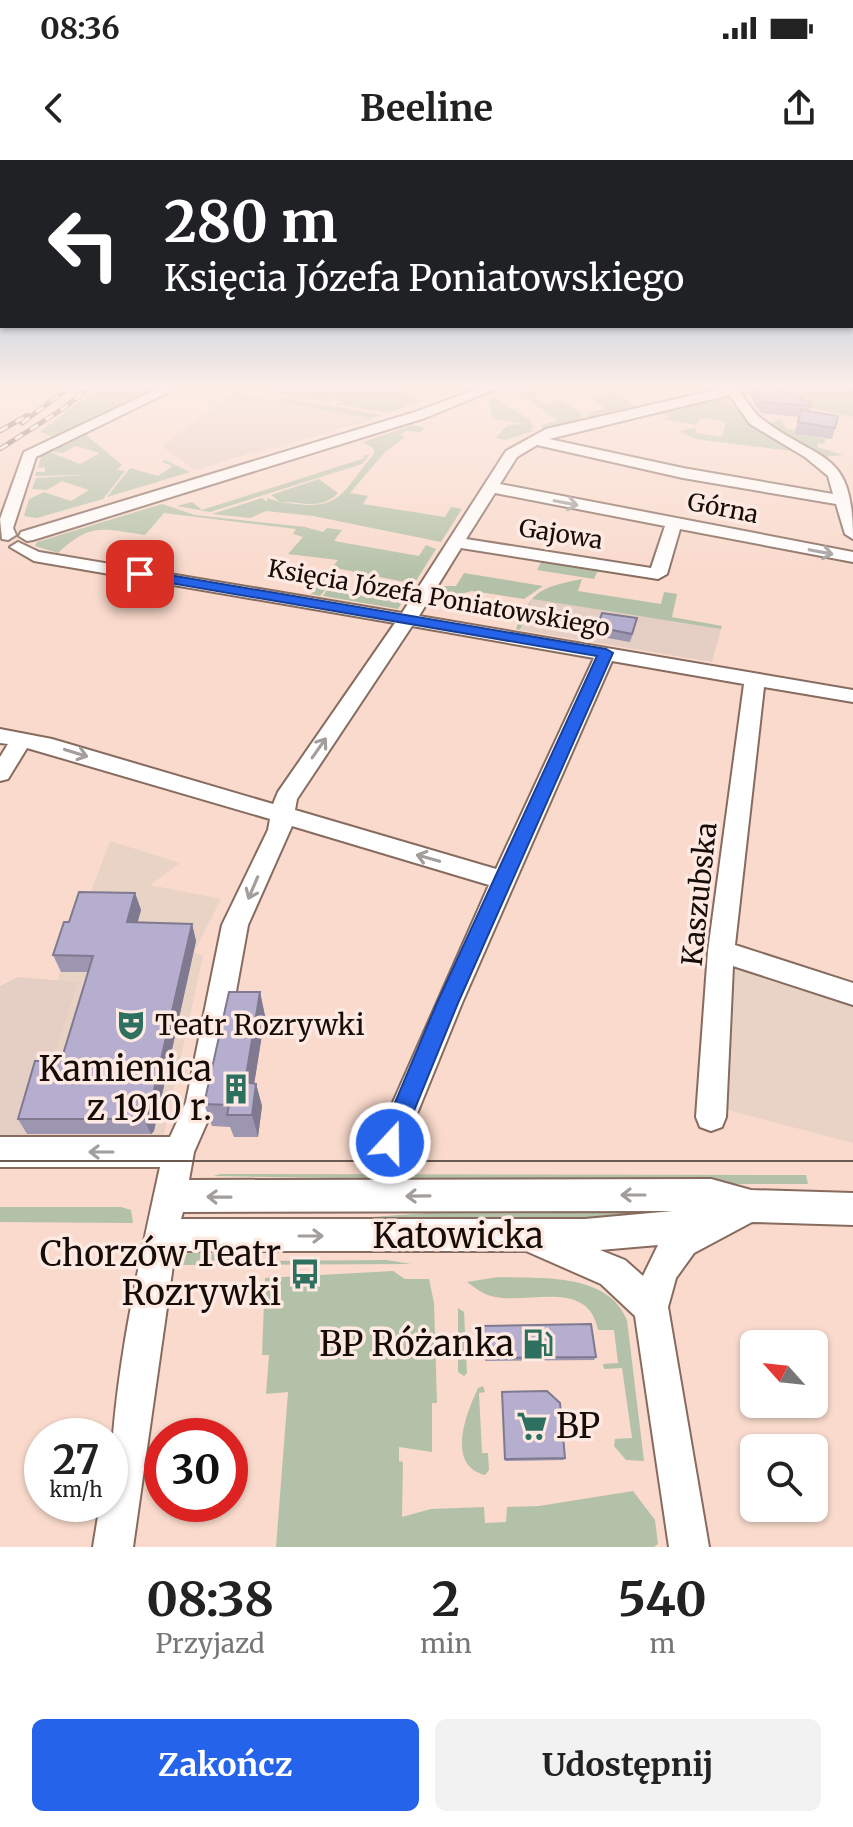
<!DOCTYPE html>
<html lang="pl">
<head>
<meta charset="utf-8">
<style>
	body { margin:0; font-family:Merriweather,serif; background:#f2f2f2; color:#222; height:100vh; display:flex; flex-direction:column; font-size:30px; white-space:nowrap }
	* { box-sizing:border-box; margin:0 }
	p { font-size:26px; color:#767676 }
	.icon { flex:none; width:44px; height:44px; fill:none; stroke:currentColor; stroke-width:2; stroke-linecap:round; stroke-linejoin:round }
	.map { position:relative; height:1387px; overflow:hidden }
	.details { display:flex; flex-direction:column; background:#fff; flex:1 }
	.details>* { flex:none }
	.banner { position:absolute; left:0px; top:0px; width:854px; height:168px; box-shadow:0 2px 6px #0004; background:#202124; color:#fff; overflow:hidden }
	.needle { width:52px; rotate:297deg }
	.controls { position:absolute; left:740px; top:1170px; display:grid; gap:16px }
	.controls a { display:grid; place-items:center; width:88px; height:88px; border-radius:12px; background:#fff; box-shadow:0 2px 6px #0004; font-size:40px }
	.speed { position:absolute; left:24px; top:1258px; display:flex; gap:16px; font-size:40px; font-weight:700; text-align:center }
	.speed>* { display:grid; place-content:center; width:104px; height:104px; border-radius:50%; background:#fff; box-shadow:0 2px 6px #0004; line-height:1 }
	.speed small { font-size:20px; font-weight:400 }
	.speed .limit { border:12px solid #d22; background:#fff; color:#111 }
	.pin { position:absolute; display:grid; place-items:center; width:68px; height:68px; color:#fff; margin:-34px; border-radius:16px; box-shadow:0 4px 12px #0006 }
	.me { position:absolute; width:88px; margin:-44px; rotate:21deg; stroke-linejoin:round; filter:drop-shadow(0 0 6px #0008) }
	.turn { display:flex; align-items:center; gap:28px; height:168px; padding:0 32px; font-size:36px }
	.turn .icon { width:104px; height:104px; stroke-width:2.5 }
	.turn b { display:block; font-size:56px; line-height:68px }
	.eta { display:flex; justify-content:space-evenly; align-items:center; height:136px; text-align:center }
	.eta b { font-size:48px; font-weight:700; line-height:56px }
	.cta { display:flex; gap:16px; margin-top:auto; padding:16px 32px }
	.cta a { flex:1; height:92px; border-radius:12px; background:#2563eb; color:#fff; font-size:32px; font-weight:700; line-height:92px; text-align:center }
	.cta a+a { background:#f2f2f2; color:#222 }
	.status { display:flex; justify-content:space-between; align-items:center; height:56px; padding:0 40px; background:#fff; direction:ltr }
	.status svg { height:22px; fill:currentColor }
	header { display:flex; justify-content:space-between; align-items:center; height:104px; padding:0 32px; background:#fff; font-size:36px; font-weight:700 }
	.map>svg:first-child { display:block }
</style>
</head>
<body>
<div class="status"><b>08:36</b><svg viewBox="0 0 49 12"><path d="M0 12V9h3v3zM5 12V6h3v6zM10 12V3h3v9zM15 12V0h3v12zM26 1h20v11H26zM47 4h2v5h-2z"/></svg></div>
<header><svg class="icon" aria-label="back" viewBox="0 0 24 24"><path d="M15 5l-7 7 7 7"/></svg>Beeline<svg class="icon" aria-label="share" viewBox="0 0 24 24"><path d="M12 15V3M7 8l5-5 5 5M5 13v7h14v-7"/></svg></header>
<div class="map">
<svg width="853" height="1387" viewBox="0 0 853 1387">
	<rect width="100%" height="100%" fill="#f9dacc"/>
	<!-- commercial -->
	<path fill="#e8d3c5" d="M110 681 180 703 150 725 221 739 194 792 203 796 163 978 26 979 77 822 57 821Z
		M731 805 853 846V983L724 949Z"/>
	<!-- education -->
	<path fill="#e5cec3" d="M236 231 284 242 370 257 195 310 162 286Z
		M532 439 721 469 712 502 520 470Z
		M18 817 78 822 26 979 0 978V826Z"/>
	<!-- green -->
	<path fill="#b3c1a8" d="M101 225H169L58 278 40 272Z
		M276 225H409L407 233 423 241 387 253 334 244 345 243 332 239 328 243 264 231Z
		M514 225H542L528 229H541L535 235 543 244 560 240 580 252 583 259 542 269V265L557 260 516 230 504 229Z
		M770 225H853V257L744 234 742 230Z
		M610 229 635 246 588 258V253L606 248 586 235H599Z
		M715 236 726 237 731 243 722 240 732 246 755 269 792 291 695 279 679 271 697 267 695 273 722 277 726 262 701 258 696 265 662 259 669 257 665 254 638 256 720 239Z
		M281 237 376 254 383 255 232 300 369 258 283 242Z
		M494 237 533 262 530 263 535 267 531 268 533 271 506 280 495 278 508 265 523 264 493 258 488 241Z
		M775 260H781L786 269 795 271 794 274 826 279 824 284 818 283 817 287 843 295 823 297 763 261 774 263Z
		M413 265 425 268 420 272 405 271 400 275 405 277 385 292 350 333 368 336 363 344 445 357 451 347 462 349 441 382 313 356 266 351 250 358 212 354 262 338 267 342V338L280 342 271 335 319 319 338 333C321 351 302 341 281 342 341 352 338 337 374 294V289L363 282Z
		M86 275 122 305 117 310 125 311 103 339 37 358 24 356 29 339 44 332 71 341 89 330 62 321 47 330 32 329 36 318 88 315 35 316 36 312H45V307L38 308 41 296 50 292 80 304 100 293 76 286 62 293 52 291Z
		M370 294 362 304 210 352 177 346 192 342 202 350 365 298 363 296Z
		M165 300 190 312 107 337 130 308 158 316 173 306 162 302Z
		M162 344 195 355 305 367 323 372 327 368 342 370 334 381 419 396 426 385 436 389 414 424 336 408 333 412 339 413 320 436 311 434 338 400 288 394 303 377 293 374 296 369 164 353 145 375C103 369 91 362 58 393L35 386 37 382Z
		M542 400 599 408 594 419 537 410Z
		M464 413 543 426 524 439 472 431 457 435 448 443 452 435 436 432 440 426H456Z
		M582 419 578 431 661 444 664 432 677 434 672 457 722 466 721 469 532 439 520 470 516 469C533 429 540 428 582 419Z
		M327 430 390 440 396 430 408 432 398 449 323 436Z
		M221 1014 806 1015 808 1024 356 1023 338 1018 213 1016Z
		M0 1047H121L131 1050 133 1063 0 1062Z
		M511 1047H713L600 1062 206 1059 372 1057Z
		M197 1091 256 1101 387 1100 411 1104 176 1105 186 1094Z
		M393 1111 405 1119H429L434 1143 437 1243H432V1292L399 1287V1301L403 1302 402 1357 431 1349 484 1347 485 1363 506 1362 507 1347 539 1346 633 1331 655 1360 658 1384 654 1387H276L288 1232 266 1234 269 1195H262L265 1118Z
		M498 1117C541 1119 607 1112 627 1160L644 1301 626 1300 614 1286 615 1279 632 1278 622 1208 604 1209 603 1204 618 1203 614 1170H598C588 1119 531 1144 495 1137 484 1135 475 1128 467 1122Z
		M458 1148 464 1152 467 1213 464 1216 458 1212Z
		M483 1226 485 1232 479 1233 482 1293H488L489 1310 485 1315C445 1305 467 1252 478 1228Z"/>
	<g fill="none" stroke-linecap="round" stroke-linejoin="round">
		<!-- minor casing -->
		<g stroke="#866b5e" stroke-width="4">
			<path id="minor" d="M166 225H183L36 297 13 368 16 375 8 380 2 379 0 359 24 292Z
				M487 225H505L425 258 33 380 27 381 19 376 21 372 415 252Z
				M723 225H735C744 235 751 251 762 259 821 304 853 288 853 379L845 374 836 344 683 318 537 285 517 297 500 324 853 392V402L680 369 667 414 658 419 461 388 419 456 853 530V542L764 527 735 785 853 823V845L733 806 726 957 722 967 711 971 700 967 696 957 708 791 744 524 612 501 462 843 401 993 390 997 379 993 375 983 489 725 292 666 248 765 216 942 194 992 189 1020 711 1019 751 1030 853 1033V1065L752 1062 694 1093 676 1118 668 1147 709 1387H669L635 1156 601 1124 526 1091H175L133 1387H93L100 1344H110C110 1231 136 1117 160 1007H0V977H170L186 942 222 765 268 670 270 659 27 588 8 619 0 621V597L8 584 0 583V569L52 579 273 644 278 632 395 463 34 401 10 387 18 382 39 392 402 453 506 291 546 269 724 228ZM729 235 750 264 805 297 828 316 833 334 683 308 549 279ZM495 333 665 366 651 408 466 379ZM412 466 594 498 496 709 295 650 297 639ZM673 1051 585 1059H181L183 1052ZM658 1085 643 1116 625 1100 600 1090Z"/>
		</g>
		<!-- minor -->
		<use href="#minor" fill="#fff" fill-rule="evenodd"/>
		<!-- tram -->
		<path stroke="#6b5a51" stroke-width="2" d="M0 1001H853"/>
		<!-- rail casing -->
		<g stroke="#6b5a51" stroke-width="5">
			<path id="rail" d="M22 263 73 225
				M0 271 28 255
				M0 289 64 248 92 225"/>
		</g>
		<!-- rail -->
		<use href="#rail" stroke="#feeae2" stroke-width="3" stroke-dasharray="9" stroke-linecap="butt"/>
	</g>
	<!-- wall -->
	<path fill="#9c96b1" d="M753 225 811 243 809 251 835 268 832 279 794 274 799 257 760 253 750 235Z
		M597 467H635L630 482 596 476Z
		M135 733 141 750 137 763 192 764 196 781 154 971 151 974H27L18 959 61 901 88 812H61L53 795 69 762Z
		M260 832 265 856 254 923 256 924 262 946 258 977H234L230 967 212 966 204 944Z
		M484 1169 596 1197 594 1200 485 1201Z
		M502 1232 565 1298 564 1300 505 1301Z"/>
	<!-- shaded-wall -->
	<path fill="#7f7a90" d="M135 733 141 750 133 779 127 762Z
		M192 764 196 781 154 971 151 974 144 959Z
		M260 832 265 856 251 944 245 922Z
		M256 924 262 946 258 977 252 955Z"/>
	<!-- building -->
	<path fill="#b5aece" stroke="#7f7a90" stroke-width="2" d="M753 225 774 228 811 243V246L762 242Z
		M801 250 838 256 835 268 798 262Z
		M602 453 637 458 632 474 597 467Z
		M79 732 135 733 127 762 192 764 148 956 144 959H18L35 901H61L93 796 53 795 64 762H69Z
		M229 832H260L245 922 256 924 252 955H227L229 945 204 944Z
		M591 1164 596 1197 486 1198 484 1166Z
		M547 1231 560 1243 565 1298 505 1299 502 1232Z"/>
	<!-- one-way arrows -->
	<defs><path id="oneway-shaft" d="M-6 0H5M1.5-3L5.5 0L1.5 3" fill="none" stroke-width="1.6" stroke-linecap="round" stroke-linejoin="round" transform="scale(2)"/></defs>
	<g stroke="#a29e9c">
		<use href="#oneway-shaft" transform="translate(566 343) rotate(11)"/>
		<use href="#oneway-shaft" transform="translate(821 392) rotate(11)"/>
		<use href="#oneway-shaft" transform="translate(319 588) rotate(-55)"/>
		<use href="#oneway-shaft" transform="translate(76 593) rotate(17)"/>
		<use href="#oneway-shaft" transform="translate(428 698) rotate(-164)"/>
		<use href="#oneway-shaft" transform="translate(253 728) rotate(113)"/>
		<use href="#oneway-shaft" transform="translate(101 992) rotate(-180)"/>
		<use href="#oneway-shaft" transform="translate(633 1035) rotate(180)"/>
		<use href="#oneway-shaft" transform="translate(418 1036) rotate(179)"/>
		<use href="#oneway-shaft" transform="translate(219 1037) rotate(-179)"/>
		<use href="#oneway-shaft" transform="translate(311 1076)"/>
	</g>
	<!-- sky -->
	<linearGradient id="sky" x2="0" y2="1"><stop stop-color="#75a6c9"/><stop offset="0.54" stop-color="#fceee8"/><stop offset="1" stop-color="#fceee8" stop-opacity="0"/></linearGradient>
	<rect width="853" height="419" fill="url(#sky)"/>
	<!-- route -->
	<path fill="#2563eb" stroke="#184099" stroke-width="2" d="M140 410 606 489 613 493 458 843 398 990 390 993 382 990 378 983 437 843 597 496 135 417V411Z"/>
	<!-- icons -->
	<defs>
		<g id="theatre-bare" transform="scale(2.4)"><path d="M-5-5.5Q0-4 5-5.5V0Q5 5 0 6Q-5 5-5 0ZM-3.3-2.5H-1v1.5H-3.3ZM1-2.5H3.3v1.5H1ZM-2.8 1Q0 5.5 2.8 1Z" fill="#2e705f" stroke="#feeae2" stroke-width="2.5" paint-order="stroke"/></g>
		<g id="building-bare" transform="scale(2.4)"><path d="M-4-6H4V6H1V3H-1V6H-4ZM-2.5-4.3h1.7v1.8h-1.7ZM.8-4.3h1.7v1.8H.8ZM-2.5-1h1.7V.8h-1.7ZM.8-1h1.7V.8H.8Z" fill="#2e705f" stroke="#feeae2" stroke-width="2.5" paint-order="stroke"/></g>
		<g id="bus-bare" transform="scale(2.4)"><path d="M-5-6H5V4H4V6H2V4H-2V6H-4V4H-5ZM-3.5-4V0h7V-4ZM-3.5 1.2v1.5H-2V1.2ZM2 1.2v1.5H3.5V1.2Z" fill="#2e705f" stroke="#feeae2" stroke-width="2.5" paint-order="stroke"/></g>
		<g id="fuel-bare" transform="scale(2.4)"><path d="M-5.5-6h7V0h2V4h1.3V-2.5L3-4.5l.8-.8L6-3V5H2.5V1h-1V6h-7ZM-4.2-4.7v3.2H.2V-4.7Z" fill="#2e705f" stroke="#feeae2" stroke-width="2.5" paint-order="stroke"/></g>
		<g id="supermarket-bare" transform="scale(2.4)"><path d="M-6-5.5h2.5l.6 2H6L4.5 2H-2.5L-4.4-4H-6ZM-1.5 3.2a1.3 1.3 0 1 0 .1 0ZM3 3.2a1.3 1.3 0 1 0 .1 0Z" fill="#2e705f" stroke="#feeae2" stroke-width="2.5" paint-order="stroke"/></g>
	</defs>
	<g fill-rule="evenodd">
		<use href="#theatre-bare" x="131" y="865"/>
		<use href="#building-bare" x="236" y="929"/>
		<use href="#bus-bare" x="305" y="1114"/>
		<use href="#fuel-bare" x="538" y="1184"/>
		<use href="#supermarket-bare" x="532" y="1266"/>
	</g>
	<g text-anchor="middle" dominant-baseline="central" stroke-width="7" stroke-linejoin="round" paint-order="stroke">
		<!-- far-street labels -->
		<g font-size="24" fill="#170d08" stroke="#feeae2">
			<text transform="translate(723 348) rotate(11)">Górna</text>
			<text transform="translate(561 374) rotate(9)">Gajowa</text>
			<text transform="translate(439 438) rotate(10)">Księcia Józefa Poniatowskiego</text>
		</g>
		<!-- street labels -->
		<g font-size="28" fill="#170d08" stroke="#feeae2">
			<text transform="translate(699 734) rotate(-84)">Kaszubska</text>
		</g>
		<!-- poi labels -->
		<g font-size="28" fill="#170d08" stroke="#feeae2" text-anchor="start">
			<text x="155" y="865">Teatr Rozrywki</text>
		</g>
		<!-- near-poi labels -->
		<g font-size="34" fill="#170d08" stroke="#feeae2" text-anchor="end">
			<text x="212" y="909">Kamienica<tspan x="212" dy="39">z 1910 r.</tspan></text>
			<text x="281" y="1094">Chorzów Teatr<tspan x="281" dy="39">Rozrywki</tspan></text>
			<text x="514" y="1184">BP Różanka</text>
			<text x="556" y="1266" text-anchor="start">BP</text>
		</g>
		<!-- near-street labels -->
		<g font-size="34" fill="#170d08" stroke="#feeae2">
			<text x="458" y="1076">Katowicka</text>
		</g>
	</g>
</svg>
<div class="controls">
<a><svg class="needle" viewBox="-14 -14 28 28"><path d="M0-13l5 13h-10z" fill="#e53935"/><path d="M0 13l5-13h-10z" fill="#767676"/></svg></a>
<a><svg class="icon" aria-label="search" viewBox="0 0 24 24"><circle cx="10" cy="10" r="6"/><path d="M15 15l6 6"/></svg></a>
</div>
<div class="speed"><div>27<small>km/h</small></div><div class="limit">30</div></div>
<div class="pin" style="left:140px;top:414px;background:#d93025"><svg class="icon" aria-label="arrive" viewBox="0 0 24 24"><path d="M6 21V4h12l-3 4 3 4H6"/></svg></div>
<svg class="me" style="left:390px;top:983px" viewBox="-20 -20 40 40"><circle r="17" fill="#2563eb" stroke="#fff" stroke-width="3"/><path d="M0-11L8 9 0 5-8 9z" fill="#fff"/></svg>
<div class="banner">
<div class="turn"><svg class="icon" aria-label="left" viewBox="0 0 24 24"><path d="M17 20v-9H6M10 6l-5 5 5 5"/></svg><div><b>280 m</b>Księcia Józefa Poniatowskiego</div></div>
</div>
</div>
<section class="details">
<div class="eta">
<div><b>08:38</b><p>Przyjazd</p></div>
<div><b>2</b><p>min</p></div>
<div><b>540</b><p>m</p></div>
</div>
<div class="cta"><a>Zakończ</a><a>Udostępnij</a></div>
</section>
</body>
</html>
